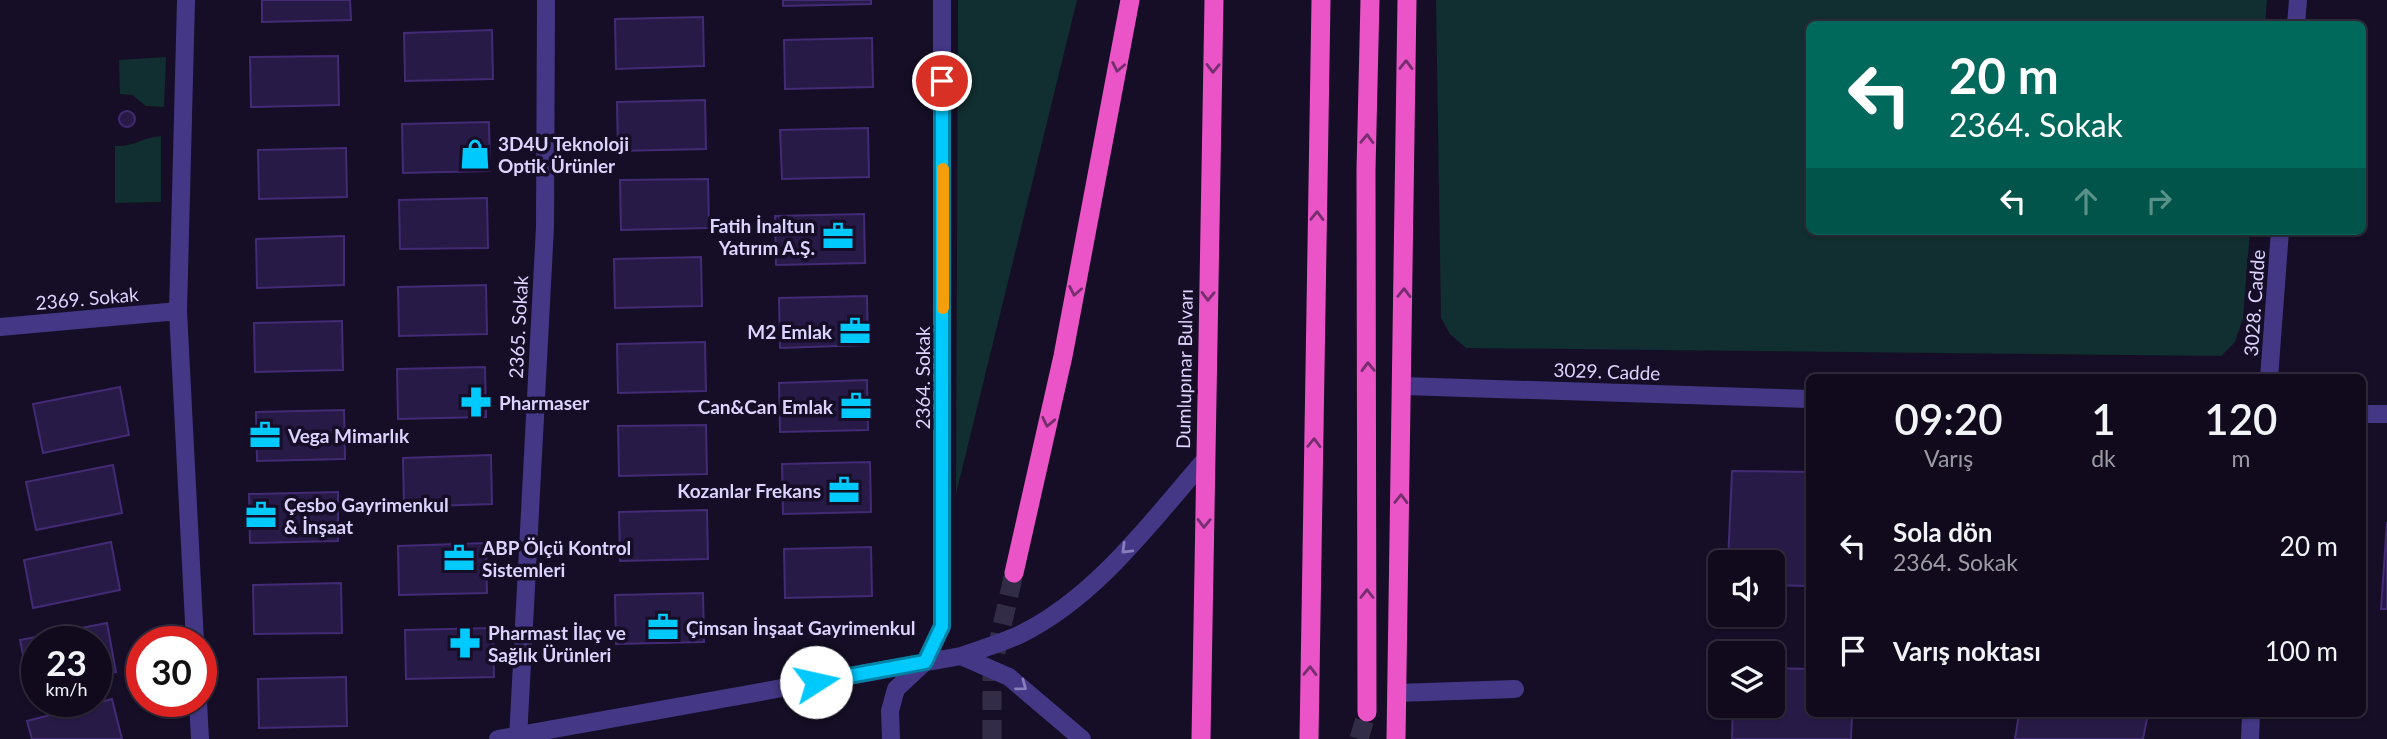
<!DOCTYPE html>
<html lang="tr">
<head>
<meta charset="utf-8">
<style>
	body { margin:0; font-family:Lato,sans-serif; background:#191325; color:#f1f3f6; height:100vh; display:flex; flex-direction:column; font-size:26px; white-space:nowrap }
	* { box-sizing:border-box; margin:0 }
	p { font-size:23px; color:#9c9aa3 }
	.icon { flex:none; width:38px; height:38px; fill:none; stroke:currentColor; stroke-width:2; stroke-linecap:round; stroke-linejoin:round }
	.map { position:relative; flex:1; overflow:hidden }
	.sheet { position:absolute; left:1806px; top:374px; width:560px; height:343px; display:flex; flex-direction:column; background:#100a1c; border-radius:10px; box-shadow:0 2px 5px #0004,0 0 0 2px #302b3b }
	.sheet>* { flex:none }
	.guide { position:absolute; left:1806px; top:21px; width:560px; height:214px; border-radius:10px; box-shadow:0 2px 5px #0004,0 0 0 2px #302b3b; background:#00695c; color:#fff; overflow:hidden }
	.fabs { position:absolute; left:1708px; top:550px; display:grid; gap:14px }
	.fabs a { display:grid; place-items:center; width:77px; height:77px; border-radius:10px; background:#100a1c; box-shadow:0 2px 5px #0004,0 0 0 2px #302b3b; font-size:35px }
	.speed { position:absolute; left:21px; top:626px; display:flex; gap:14px; font-size:35px; font-weight:700; text-align:center }
	.speed>* { display:grid; place-content:center; width:91px; height:91px; border-radius:50%; background:#100a1c; box-shadow:0 2px 5px #0004,0 0 0 2px #302b3b; line-height:1 }
	.speed small { font-size:18px; font-weight:400 }
	.speed .limit { border:10px solid #d22; background:#fff; color:#111 }
	.pin { position:absolute; display:grid; place-items:center; width:60px; height:60px; color:#fff; margin:-30px; border:4px solid #fff; border-radius:50%; box-shadow:0 2px 7px #0007 }
	.me { position:absolute; width:77px; margin:-38px; rotate:80deg; stroke-linejoin:round; filter:drop-shadow(0 0 5px #0008) }
	.turn { display:flex; align-items:center; gap:24px; height:147px; padding:0 28px; font-size:32px }
	.turn .icon { width:91px; height:91px; stroke-width:2.5 }
	.turn b { display:block; font-size:49px; line-height:60px }
	.lanes { display:flex; align-items:center; height:66px; padding:0 28px; background:#0003; justify-content:center; gap:35px; direction:ltr }
	.lanes .off { opacity:.35 }
	.eta { display:flex; justify-content:space-evenly; align-items:center; height:119px; text-align:center }
	.eta b { font-size:42px; font-weight:600; line-height:49px }
	ul { padding:0; list-style:none }
	li { display:flex; align-items:center; gap:21px; height:105px; padding:0 28px }
	li div { flex:1 }
	li b { display:block; font-size:26px }
	li em { font-style:normal }
	.map>svg:first-child { display:block }
</style>
</head>
<body>
<div class="map">
<svg width="2387" height="739" viewBox="0 0 2387 739">
	<rect width="100%" height="100%" fill="#150e26"/>
	<!-- green -->
	<path fill="#112e30" d="M958 0H1077L956 494Z
		M1436 0H2267L2265 24H1810V231H2250L2243 318 2235 342 2221 356 1466 348 1450 334 1441 318Z
		M166 57 164 107 146 106 132 95 120 94 119 60Z
		M161 136V202L115 203V146C133 147 144 137 161 136Z"/>
	<!-- building -->
	<path fill="#281a47" stroke="#422b74" stroke-width="2" d="M262 0H350L351 20 262 22Z
		M783 0H871V4L783 6Z
		M703 17 704 66 616 69 615 19Z
		M492 30 493 79 405 81 404 33Z
		M872 38 873 87 785 89 784 40Z
		M338 56 339 105 251 107 250 57Z
		M705 100 706 149 618 151 617 102Z
		M119 119a8 8 0 1 1 16 0a8 8 0 1 1-16 0Z
		M489 122 490 171 403 173 402 124Z
		M868 128 869 177 782 179 780 130Z
		M346 148 347 197 259 199 258 150Z
		M708 179 709 228 621 230 620 180Z
		M487 198 488 248 400 249 399 200Z
		M864 214 865 263 776 265 775 216Z
		M344 236V285L257 288 256 239Z
		M701 257 702 306 615 308 614 259Z
		M486 285 487 334 399 336 398 287Z
		M867 296 868 345 780 348 779 298Z
		M342 321 343 370 255 372 254 323Z
		M705 342 706 391 618 393 617 344Z
		M485 367 486 417 398 419 397 369Z
		M867 380 868 430 780 432 779 383Z
		M120 387 129 435 43 453 33 404Z
		M344 410 345 459 257 461 256 412Z
		M706 425 707 474 619 476 618 426Z
		M491 455 492 504 404 507 403 458Z
		M870 462 871 512 783 514 782 464Z
		M113 465 122 513 36 530 26 482Z
		M1732 471 1810 472V586L1773 585V562H1728Z
		M338 492V541L250 543 249 494Z
		M707 510 708 559 620 561 619 512Z
		M2387 522V609H2381Z
		M111 542 120 590 33 608 24 560Z
		M486 543 487 593 399 595 398 546Z
		M871 547 872 596 785 598 784 549Z
		M341 583 342 633 254 634 253 585Z
		M703 593 704 642 616 644 615 595Z
		M107 623 116 672 96 676V642H37V687L30 689 20 640Z
		M493 628 494 677 406 679 405 630Z
		M1773 668 1810 669V714H1852L1851 739H1732L1733 705H1773Z
		M346 677 347 726 259 728 258 679Z
		M112 699 122 739H32L27 721Z
		M2019 714H2148L2143 739H2015Z"/>
	<g fill="none" stroke-linecap="round" stroke-linejoin="round">
		<!-- trunk-tunnel -->
		<path stroke="#332c47" stroke-width="19" stroke-dasharray="19 10" stroke-linecap="butt" d="M992 739V670L1014 573
			M1359 739 1367 712"/>
		<!-- service -->
		<path stroke="#443886" stroke-width="18" d="M1397 693 1515 689"/>
		<!-- minor -->
		<path stroke="#443886" stroke-width="18" d="M186 0 178 311 195 642
			M2296 24 2298 0
			M0 327 178 311
			M2269 378 2280 231
			M1403 386 1810 399
			M2362 414H2387
			M961 656 1009 677 1082 739
			M198 702 200 739
			M498 739 961 656C981 649 1002 643 1021 634 1096 597 1151 522 1204 461
			M518 739 545 227 546 0
			M891 739 890 711 896 689 925 662 942 626V0
			M2250 739 2251 714"/>
		<!-- trunk -->
		<path stroke="#ea54c7" stroke-width="19" d="M1014 573 1063 356 1130 0
			M1367 712 1366 170 1370 0
			M1201 739 1214 0
			M1309 739 1321 0
			M1396 739 1407 0"/>
	</g>
	<!-- one-way arrows -->
	<defs><path id="oneway-chevron" d="M-2-3.5L2.5 0L-2 3.5" fill="none" stroke-width="1.6" stroke-linecap="round" stroke-linejoin="round" transform="scale(1.75)"/></defs>
	<g stroke="#752e6e">
		<use href="#oneway-chevron" transform="translate(1406 65) rotate(-89)"/>
		<use href="#oneway-chevron" transform="translate(1118 67) rotate(101)"/>
		<use href="#oneway-chevron" transform="translate(1213 68) rotate(91)"/>
		<use href="#oneway-chevron" transform="translate(1367 139) rotate(-88)"/>
		<use href="#oneway-chevron" transform="translate(1317 216) rotate(-89)"/>
		<use href="#oneway-chevron" transform="translate(1075 291) rotate(101)"/>
		<use href="#oneway-chevron" transform="translate(1404 293) rotate(-89)"/>
		<use href="#oneway-chevron" transform="translate(1208 296) rotate(91)"/>
		<use href="#oneway-chevron" transform="translate(1368 367) rotate(-91)"/>
		<use href="#oneway-chevron" transform="translate(1048 422) rotate(102)"/>
		<use href="#oneway-chevron" transform="translate(1314 443) rotate(-89)"/>
		<use href="#oneway-chevron" transform="translate(1401 499) rotate(-89)"/>
		<use href="#oneway-chevron" transform="translate(1204 523) rotate(91)"/>
		<use href="#oneway-chevron" transform="translate(1367 594) rotate(-90)"/>
		<use href="#oneway-chevron" transform="translate(1310 671) rotate(-89)"/>
	</g>
	<g stroke="#897ebc">
		<use href="#oneway-chevron" transform="translate(1126 549) rotate(135)"/>
		<use href="#oneway-chevron" transform="translate(1022 686) rotate(37)"/>
	</g>
	<g fill="none" stroke-linecap="round" stroke-linejoin="round">
		<!-- route casing -->
		<g stroke="#0083a5" stroke-width="18">
			<path id="route" d="M816 682 925 662 942 626V81"/>
		</g>
		<!-- route -->
		<use href="#route" stroke="#00c9fe" stroke-width="12"/>
		<!-- slow -->
		<path stroke="#f59e0b" stroke-width="12" d="M943 169V308"/>
	</g>
	<!-- icons -->
	<defs>
		<g id="shop-bare" transform="scale(2.415)"><path d="M-5-2.5h2.3a2.7 3.5 0 0 1 5.4 0H5L5.5 6h-11ZM-1.5-2.5h3a1.5 2.3 0 0 0-3 0Z" fill="#00c9fe" stroke="#150e26" stroke-width="2.5" paint-order="stroke"/></g>
		<g id="office-bare" transform="scale(2.415)"><path d="M-6-3h4V-5.5h4V-3h4V5H-6ZM-1-4.5V-3h2v-1.5ZM-6 0V1H6V0Z" fill="#00c9fe" stroke="#150e26" stroke-width="2.5" paint-order="stroke"/></g>
		<g id="pharmacy-bare" transform="scale(2.415)"><path d="M-2-6h4v4h4v4h-4v4h-4v-4h-4v-4h4Z" fill="#00c9fe" stroke="#150e26" stroke-width="2.5" paint-order="stroke"/></g>
	</defs>
	<g fill-rule="evenodd">
		<use href="#shop-bare" x="475" y="154"/>
		<use href="#office-bare" x="838" y="236"/>
		<use href="#office-bare" x="855" y="331"/>
		<use href="#pharmacy-bare" x="476" y="402"/>
		<use href="#office-bare" x="856" y="406"/>
		<use href="#office-bare" x="265" y="435"/>
		<use href="#office-bare" x="844" y="490"/>
		<use href="#office-bare" x="261" y="515"/>
		<use href="#office-bare" x="459" y="558"/>
		<use href="#office-bare" x="663" y="627"/>
		<use href="#pharmacy-bare" x="465" y="643"/>
	</g>
	<g text-anchor="middle" dominant-baseline="central" stroke-width="7" stroke-linejoin="round" paint-order="stroke">
		<!-- poi labels -->
		<g font-size="19" font-weight="bold" fill="#ddd3ff" stroke="#150e26" text-anchor="start">
			<text x="498" y="143">3D4U Teknoloji<tspan x="498" dy="22">Optik Ürünler</tspan></text>
			<text x="815" y="225" text-anchor="end">Fatih İnaltun<tspan x="815" dy="22">Yatırım A.Ş.</tspan></text>
			<text x="832" y="331" text-anchor="end">M2 Emlak</text>
			<text x="499" y="402">Pharmaser</text>
			<text x="833" y="406" text-anchor="end">Can&amp;Can Emlak</text>
			<text x="288" y="435">Vega Mimarlık</text>
			<text x="821" y="490" text-anchor="end">Kozanlar Frekans</text>
			<text x="284" y="504">Çesbo Gayrimenkul<tspan x="284" dy="22">&amp; İnşaat</tspan></text>
			<text x="482" y="547">ABP Ölçü Kontrol<tspan x="482" dy="22">Sistemleri</tspan></text>
			<text x="686" y="627">Çimsan İnşaat Gayrimenkul</text>
			<text x="488" y="632">Pharmast İlaç ve<tspan x="488" dy="22">Sağlık Ürünleri</tspan></text>
		</g>
		<!-- street labels -->
		<g font-size="19" fill="#ddd3ff" stroke="#150e26">
			<text transform="translate(87 298) rotate(-5)">2369. Sokak</text>
			<text transform="translate(2254 303) rotate(-86)">3028. Cadde</text>
			<text transform="translate(518 327) rotate(-87)">2365. Sokak</text>
			<text transform="translate(1184 369) rotate(-89)">Dumlupınar Bulvarı</text>
			<text transform="translate(1607 371) rotate(2)">3029. Cadde</text>
			<text transform="translate(922 378) rotate(-90)">2364. Sokak</text>
		</g>
	</g>
</svg>
<div class="fabs">
<a><svg class="icon" aria-label="sound" viewBox="0 0 24 24"><path d="M4 9h4l5-4v14l-5-4H4zM17 9q2 3 0 6"/></svg></a>
<a><svg class="icon" aria-label="layers" viewBox="0 0 24 24"><path d="M12 4l9 5-9 5-9-5zM3 14l9 5 9-5"/></svg></a>
</div>
<div class="speed"><div>23<small>km/h</small></div><div class="limit">30</div></div>
<div class="pin" style="left:942px;top:81px;background:#d93025"><svg class="icon" aria-label="arrive" viewBox="0 0 24 24"><path d="M6 21V4h12l-3 4 3 4H6"/></svg></div>
<svg class="me" style="left:816px;top:682px" viewBox="-20 -20 40 40"><circle r="19" fill="#fff"/><path d="M0-13L10 11 0 6-10 11z" fill="#00c9fe"/></svg>
<div class="guide">
<div class="turn"><svg class="icon" aria-label="left" viewBox="0 0 24 24"><path d="M17 20v-9H6M10 6l-5 5 5 5"/></svg><div><b>20 m</b>2364. Sokak</div></div>
<div class="lanes"><svg class="icon" aria-label="left" viewBox="0 0 24 24"><path d="M17 20v-9H6M10 6l-5 5 5 5"/></svg><svg class="icon off" aria-label="ahead" viewBox="0 0 24 24"><path d="M12 20V5M6 11l6-6 6 6"/></svg><svg class="icon off" aria-label="right" viewBox="0 0 24 24"><path d="M7 20v-9h11M14 6l5 5-5 5"/></svg></div>
</div>
<section class="sheet">
<div class="eta">
<div><b>09:20</b><p>Varış</p></div>
<div><b>1</b><p>dk</p></div>
<div><b>120</b><p>m</p></div>
</div>
<ul>
<li><svg class="icon" aria-label="left" viewBox="0 0 24 24"><path d="M17 20v-9H6M10 6l-5 5 5 5"/></svg><div><b>Sola dön</b><p>2364. Sokak</p></div><em>20 m</em></li>
<li><svg class="icon" aria-label="arrive" viewBox="0 0 24 24"><path d="M6 21V4h12l-3 4 3 4H6"/></svg><div><b>Varış noktası</b></div><em>100 m</em></li>
</ul>
</section>
</div>
</body>
</html>
